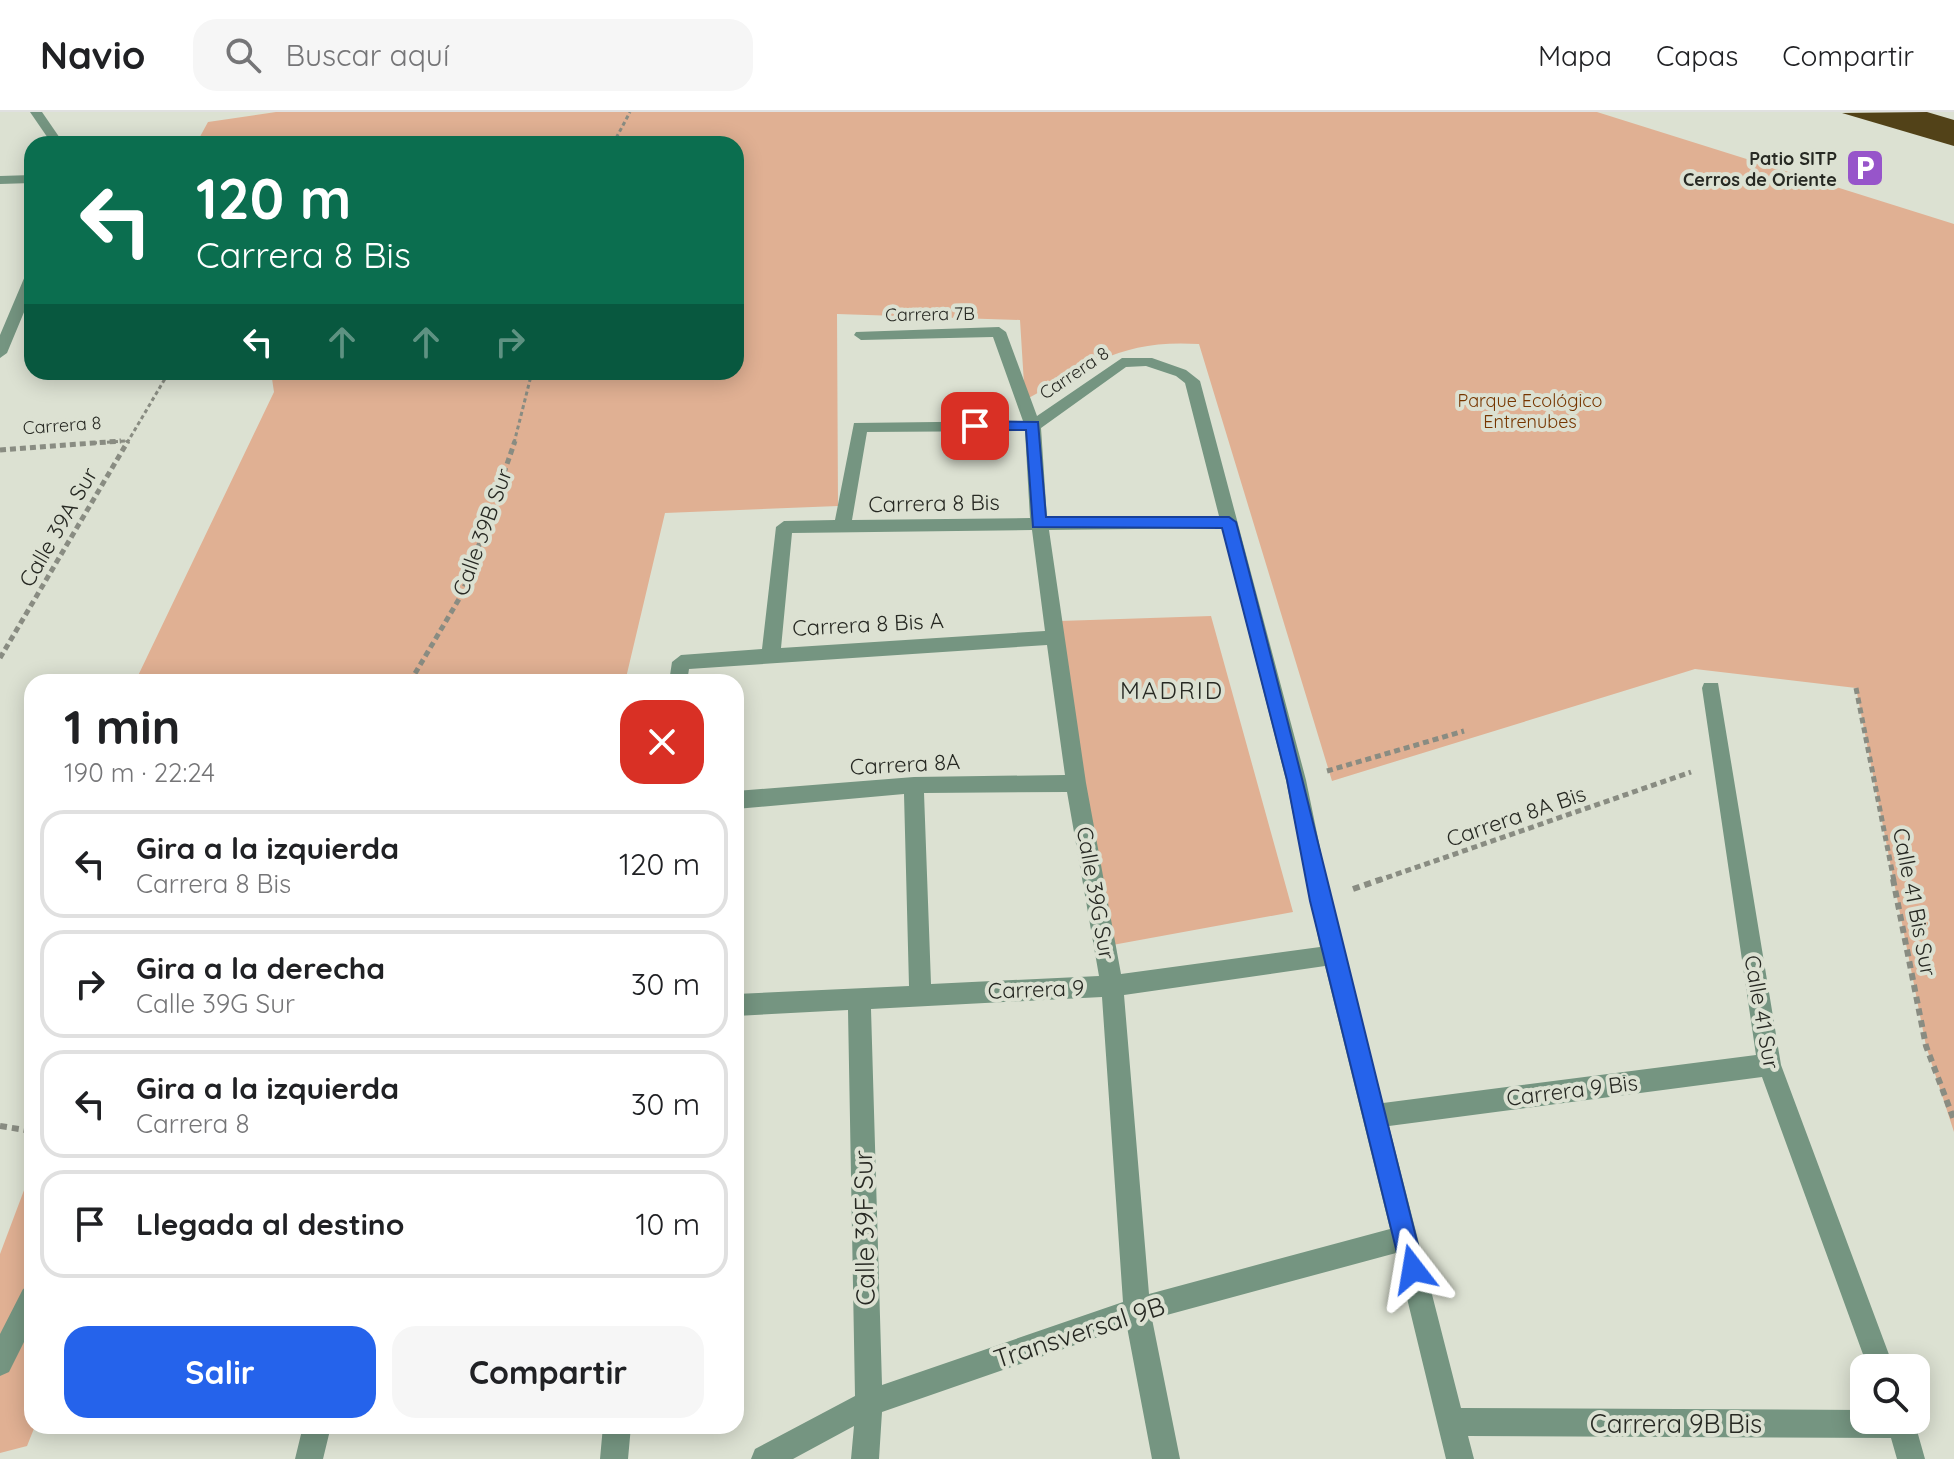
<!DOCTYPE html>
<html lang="es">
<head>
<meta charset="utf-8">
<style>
	body { margin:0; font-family:Quicksand,sans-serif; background:#f6f6f6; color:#202124; height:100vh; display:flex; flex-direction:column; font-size:30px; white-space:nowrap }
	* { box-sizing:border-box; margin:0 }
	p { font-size:26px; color:#757577 }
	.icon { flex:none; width:44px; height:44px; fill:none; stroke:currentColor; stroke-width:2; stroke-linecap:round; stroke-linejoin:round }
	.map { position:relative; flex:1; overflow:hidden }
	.sheet { position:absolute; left:24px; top:562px; width:720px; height:760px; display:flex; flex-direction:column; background:#fff; border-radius:24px; box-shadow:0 4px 20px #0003 }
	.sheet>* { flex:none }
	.top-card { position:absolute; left:24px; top:24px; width:720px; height:244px; border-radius:24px; box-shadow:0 4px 20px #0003; background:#0b6e4f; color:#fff; overflow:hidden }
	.controls { position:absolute; left:1850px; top:1242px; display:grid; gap:16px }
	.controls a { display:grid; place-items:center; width:80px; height:80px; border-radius:16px; background:#fff; box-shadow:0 4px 20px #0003; font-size:40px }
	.pin { position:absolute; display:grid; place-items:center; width:68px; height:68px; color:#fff; margin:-34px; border-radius:16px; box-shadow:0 4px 12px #0006 }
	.me { position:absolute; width:88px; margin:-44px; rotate:346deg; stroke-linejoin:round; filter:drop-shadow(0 0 6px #0008) }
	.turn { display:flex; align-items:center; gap:28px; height:168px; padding:0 40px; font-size:36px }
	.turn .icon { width:104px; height:104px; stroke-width:2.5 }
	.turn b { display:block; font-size:56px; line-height:68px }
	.lanes { display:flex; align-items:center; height:76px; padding:0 40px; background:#0003; justify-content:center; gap:40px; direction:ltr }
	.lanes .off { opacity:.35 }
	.round { display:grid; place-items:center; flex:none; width:84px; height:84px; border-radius:24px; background:#f6f6f6 }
	.headline { display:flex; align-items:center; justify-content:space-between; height:136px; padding:0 40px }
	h1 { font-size:48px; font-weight:800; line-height:60px }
	.cta { display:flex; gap:16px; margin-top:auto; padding:16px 40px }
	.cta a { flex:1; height:92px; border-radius:24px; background:#2563eb; color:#fff; font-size:32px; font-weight:800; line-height:92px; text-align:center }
	.cta a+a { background:#f6f6f6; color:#202124 }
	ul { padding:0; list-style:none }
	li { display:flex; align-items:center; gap:24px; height:108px; margin:0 16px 12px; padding:0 24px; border:4px solid #e0e0e0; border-radius:24px }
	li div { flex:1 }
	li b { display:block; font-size:30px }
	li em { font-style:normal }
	header { display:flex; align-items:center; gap:48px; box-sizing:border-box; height:112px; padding:0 40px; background:#fff; border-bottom:2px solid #e0e0e0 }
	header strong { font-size:38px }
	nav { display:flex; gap:44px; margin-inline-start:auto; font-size:28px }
	.search { width:560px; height:72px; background:#f6f6f6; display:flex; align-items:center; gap:20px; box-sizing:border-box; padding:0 28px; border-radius:24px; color:#757577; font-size:30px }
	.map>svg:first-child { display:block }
</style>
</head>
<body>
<header>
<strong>Navio</strong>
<div class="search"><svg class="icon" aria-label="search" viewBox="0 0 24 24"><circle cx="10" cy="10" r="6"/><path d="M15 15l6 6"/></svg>Buscar aquí</div>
<nav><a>Mapa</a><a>Capas</a><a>Compartir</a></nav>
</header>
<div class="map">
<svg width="1954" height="1347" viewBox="0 0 1954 1347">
	<rect width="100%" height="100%" fill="#dce1d2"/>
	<!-- green -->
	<path fill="#e0b093" d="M276 0H1597L1954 112V1020L1926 934 1856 576 1695 557 1332 669 1199 232C1123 227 1088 253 1025 288L1020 208 837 202 838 394 665 401 625 570H135L274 280 271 260H736V32H196L208 10Z
		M1211 504 1293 800 1107 834 1060 509Z
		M32 1057V1314H35L27 1334 0 1341V1142Z"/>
	<!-- building -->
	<path fill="#524218" d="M1927 0 1954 8V34L1842 1Z"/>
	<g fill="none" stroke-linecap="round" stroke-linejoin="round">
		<!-- path-far2 -->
		<path stroke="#898c82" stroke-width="3" stroke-dasharray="4 3" stroke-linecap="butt" d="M613 32 630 0
			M93 331 126 329
			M127 331 169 260
			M514 331 532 260"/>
		<!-- path-far1 -->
		<path stroke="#898c82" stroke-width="5" stroke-dasharray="6 4" stroke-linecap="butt" d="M0 338 121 329
			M0 546 128 329
			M410 570 462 482 515 329
			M1856 576 1894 769
			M1327 659 1464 619
			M1377 769 1691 660"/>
		<!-- path -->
		<path stroke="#898c82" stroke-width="6" stroke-dasharray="7 5" stroke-linecap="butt" d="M1893 767 1926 934 1954 1008
			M1353 777 1382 767
			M0 1014 32 1019"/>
		<!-- minor -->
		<path fill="#759581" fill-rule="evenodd" d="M30 0H42L64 32H52Z
			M32 63V71L0 72V64Z
			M32 160V181L7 241 0 246V223L25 164Z
			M999 215 1006 220 1037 304 1122 246H1152L1186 258 1200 269 1306 668 1331 789 1383 991 1756 943 1702 576 1704 571H1718L1781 953 1894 1256H1868L1762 965 1389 1014 1461 1296 1864 1298V1308H1914L1925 1347H1897L1891 1326 1468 1324 1474 1347H1446L1396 1141 1152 1207 1180 1347H1152L1127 1215 882 1300 879 1347H851L854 1314 793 1347H751L755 1337 855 1284 848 898 736 904V882L909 874 904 682 736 697V679L914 665 1065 663 1047 533 689 557 687 570H669L672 550 681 543 762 537 776 415 784 409 835 408 854 311 1023 309 993 225 861 228 854 223 856 220ZM1146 254 1176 264 1185 271 1219 404 1047 406 1041 316 1126 255ZM1025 319 1030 406 852 408 867 320ZM1222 416 1286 668 1320 835 1121 862 1086 671 1049 418ZM1032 418 1045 519 781 536 792 421ZM1067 680 1099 864 931 872 924 681ZM1325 854 1390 1117 1149 1182 1124 883ZM1102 885 1123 1190 882 1273 871 897Z
			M32 1173V1214L9 1260 0 1264V1222L23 1177Z
			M303 1314H331L323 1347H295Z
			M603 1314H631L628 1347H600Z"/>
	</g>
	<!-- route -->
	<path fill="#2563eb" stroke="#184099" stroke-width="2" d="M975 309 1038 310 1046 405H1229L1236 410C1302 658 1361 908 1424 1157L1421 1165 1413 1168 1405 1165 1401 1157 1310 789 1287 668 1222 416 1033 415 1026 318H970L968 314Z"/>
	<!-- icons -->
	<defs>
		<g id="parking-square" transform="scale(2)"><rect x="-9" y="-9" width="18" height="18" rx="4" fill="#9755ca" stroke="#dce1d2"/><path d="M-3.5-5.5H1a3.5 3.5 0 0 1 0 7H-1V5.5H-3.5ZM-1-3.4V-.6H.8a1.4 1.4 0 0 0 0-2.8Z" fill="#fff"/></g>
	</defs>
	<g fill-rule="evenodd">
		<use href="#parking-square" x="1865" y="56"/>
	</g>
	<g text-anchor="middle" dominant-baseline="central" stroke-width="8" stroke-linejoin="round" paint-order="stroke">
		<!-- far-poi labels -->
		<g font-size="18" font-weight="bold" fill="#272923" stroke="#dce1d2" text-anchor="end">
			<text x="1837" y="46">Patio SITP<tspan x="1837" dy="21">Cerros de Oriente</tspan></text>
		</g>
		<!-- far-street labels -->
		<g font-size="18" fill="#272923" stroke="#dce1d2">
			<text transform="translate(930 202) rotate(-1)">Carrera 7B</text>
			<text transform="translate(1074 261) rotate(-34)">Carrera 8</text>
			<text transform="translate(62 313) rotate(-4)">Carrera 8</text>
		</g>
		<!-- far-park labels -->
		<g font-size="18" fill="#763600" stroke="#dce1d2">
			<text x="1530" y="288">Parque Ecológico<tspan x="1530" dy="21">Entrenubes</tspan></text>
		</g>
		<!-- street labels -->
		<g font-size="22" fill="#272923" stroke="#dce1d2">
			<text transform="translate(934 391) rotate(-1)">Carrera 8 Bis</text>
			<text transform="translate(58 415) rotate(-60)">Calle 39A Sur</text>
			<text transform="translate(482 420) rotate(-70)">Calle 39B Sur</text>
			<text transform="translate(868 512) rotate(-3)">Carrera 8 Bis A</text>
			<text transform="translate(905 652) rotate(-3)">Carrera 8A</text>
			<text transform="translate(1516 704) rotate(-19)">Carrera 8A Bis</text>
			<text transform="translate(1096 781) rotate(80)">Calle 39G Sur</text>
			<text transform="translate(1915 790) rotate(79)">Calle 41 Bis Sur</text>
			<text transform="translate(1036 877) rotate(-2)">Carrera 9</text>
			<text transform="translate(1762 900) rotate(80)">Calle 41 Sur</text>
			<text transform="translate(1572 978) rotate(-7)">Carrera 9 Bis</text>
		</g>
		<!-- neighbourhood labels -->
		<g font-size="24" letter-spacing="2" fill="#272923" stroke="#dce1d2">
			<text x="1172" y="578">MADRID</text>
		</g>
		<!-- near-street labels -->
		<g font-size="26" fill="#272923" stroke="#dce1d2">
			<text transform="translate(864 1116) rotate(-91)">Calle 39F Sur</text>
			<text transform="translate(1079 1220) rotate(-18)">Transversal 9B</text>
			<text x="1676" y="1311">Carrera 9B Bis</text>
		</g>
	</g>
</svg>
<div class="controls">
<a><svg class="icon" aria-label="search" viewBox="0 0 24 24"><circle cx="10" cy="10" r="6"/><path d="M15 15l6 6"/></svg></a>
</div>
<div class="pin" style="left:975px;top:314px;background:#d93025"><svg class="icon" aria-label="arrive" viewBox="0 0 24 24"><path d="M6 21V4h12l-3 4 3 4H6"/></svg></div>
<svg class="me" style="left:1413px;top:1157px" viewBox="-20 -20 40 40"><path d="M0-17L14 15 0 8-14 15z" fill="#2563eb" stroke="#fff" stroke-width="4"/></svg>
<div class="top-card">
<div class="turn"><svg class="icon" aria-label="left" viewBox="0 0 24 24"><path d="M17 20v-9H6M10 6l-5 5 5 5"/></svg><div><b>120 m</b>Carrera 8 Bis</div></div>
<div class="lanes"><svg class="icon" aria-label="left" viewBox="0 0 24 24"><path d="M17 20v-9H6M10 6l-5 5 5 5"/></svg><svg class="icon off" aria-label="ahead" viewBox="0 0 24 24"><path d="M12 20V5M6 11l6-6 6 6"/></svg><svg class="icon off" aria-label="ahead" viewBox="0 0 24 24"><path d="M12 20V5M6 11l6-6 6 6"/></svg><svg class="icon off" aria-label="right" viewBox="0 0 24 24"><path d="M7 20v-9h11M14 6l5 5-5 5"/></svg></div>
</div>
<section class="sheet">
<div class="headline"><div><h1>1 min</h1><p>190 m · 22:24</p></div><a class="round" style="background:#d93025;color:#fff"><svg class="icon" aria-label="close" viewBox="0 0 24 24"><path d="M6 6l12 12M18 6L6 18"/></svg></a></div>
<ul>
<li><svg class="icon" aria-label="left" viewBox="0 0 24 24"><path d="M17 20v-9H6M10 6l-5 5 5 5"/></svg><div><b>Gira a la izquierda</b><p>Carrera 8 Bis</p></div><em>120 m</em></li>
<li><svg class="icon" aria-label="right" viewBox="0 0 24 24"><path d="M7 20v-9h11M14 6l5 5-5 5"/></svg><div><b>Gira a la derecha</b><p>Calle 39G Sur</p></div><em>30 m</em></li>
<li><svg class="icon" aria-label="left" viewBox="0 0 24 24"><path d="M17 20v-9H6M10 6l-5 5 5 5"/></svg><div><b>Gira a la izquierda</b><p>Carrera 8</p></div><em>30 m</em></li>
<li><svg class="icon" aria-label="arrive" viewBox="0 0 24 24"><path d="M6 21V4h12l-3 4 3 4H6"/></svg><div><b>Llegada al destino</b></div><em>10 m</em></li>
</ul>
<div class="cta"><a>Salir</a><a>Compartir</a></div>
</section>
</div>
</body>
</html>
